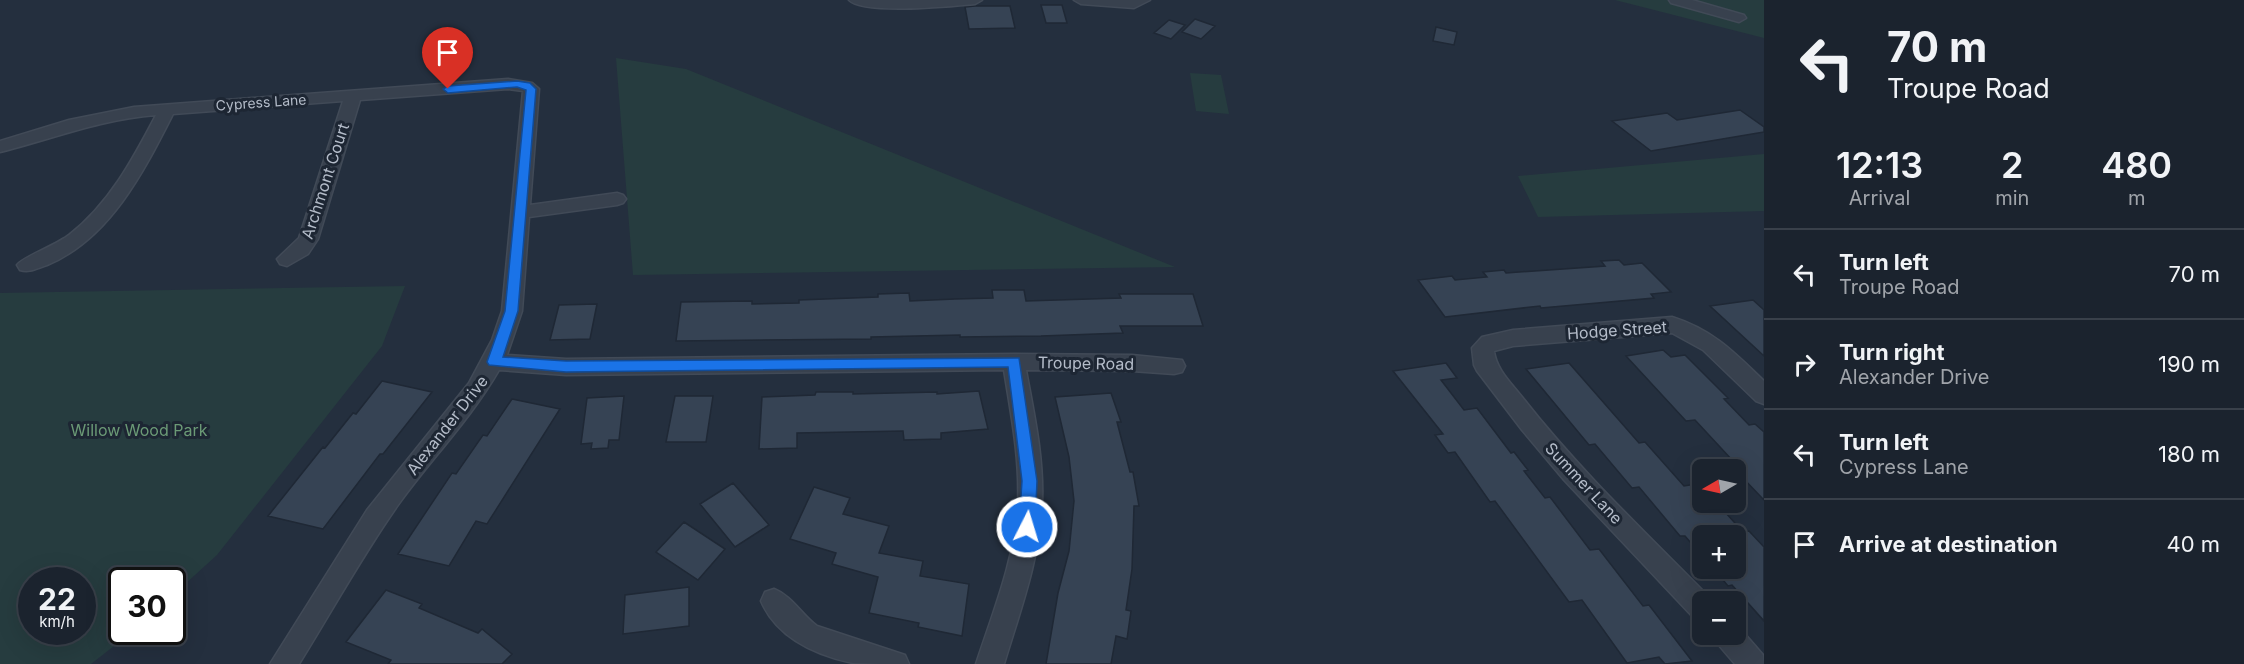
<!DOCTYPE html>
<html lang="en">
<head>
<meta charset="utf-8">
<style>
	body { margin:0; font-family:Inter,sans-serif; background:#282f3a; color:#f1f3f6; height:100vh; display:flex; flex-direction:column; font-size:22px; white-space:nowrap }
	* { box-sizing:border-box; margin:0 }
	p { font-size:20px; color:#a0a4aa }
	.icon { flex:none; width:33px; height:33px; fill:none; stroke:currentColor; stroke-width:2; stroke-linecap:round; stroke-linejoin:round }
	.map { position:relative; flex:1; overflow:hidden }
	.side { display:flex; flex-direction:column; background:#1b232e; width:480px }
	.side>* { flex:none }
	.top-card { background:#1b232e; color:#f1f3f6; overflow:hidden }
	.needle { width:39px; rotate:261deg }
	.tools { position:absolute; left:1692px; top:459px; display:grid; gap:12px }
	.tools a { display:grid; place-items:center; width:54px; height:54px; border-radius:9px; background:#1b232e; box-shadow:0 6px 24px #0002,0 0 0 2px #39404a; font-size:30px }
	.speed { position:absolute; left:18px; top:567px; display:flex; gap:12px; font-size:30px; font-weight:700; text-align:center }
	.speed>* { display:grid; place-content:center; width:78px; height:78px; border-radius:50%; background:#1b232e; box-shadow:0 6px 24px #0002,0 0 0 2px #39404a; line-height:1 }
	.speed small { font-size:15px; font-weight:400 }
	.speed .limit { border:3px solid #111; border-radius:9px; background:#fff; color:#111 }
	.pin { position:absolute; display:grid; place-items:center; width:51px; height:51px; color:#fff; margin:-62px -26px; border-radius:50% 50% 50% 0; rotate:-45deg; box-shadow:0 0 6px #0007 }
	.pin .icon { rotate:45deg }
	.me { position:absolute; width:66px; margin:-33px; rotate:5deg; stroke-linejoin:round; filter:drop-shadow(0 0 4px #0008) }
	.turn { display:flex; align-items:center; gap:21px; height:126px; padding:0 24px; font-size:27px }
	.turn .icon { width:78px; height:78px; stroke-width:2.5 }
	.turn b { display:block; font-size:42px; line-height:51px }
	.eta { display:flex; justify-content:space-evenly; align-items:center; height:102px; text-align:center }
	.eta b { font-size:36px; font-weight:600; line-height:42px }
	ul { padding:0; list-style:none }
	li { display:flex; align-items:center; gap:18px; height:90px; padding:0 24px; border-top:2px solid #39404a }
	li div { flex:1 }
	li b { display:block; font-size:22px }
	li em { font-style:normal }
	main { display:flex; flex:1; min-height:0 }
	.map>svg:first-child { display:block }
</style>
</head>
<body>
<main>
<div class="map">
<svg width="1764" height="664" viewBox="0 0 1764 664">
	<rect width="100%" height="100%" fill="#242f3e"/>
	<!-- green -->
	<path fill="#263c3f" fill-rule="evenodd" d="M1615 0H1764V38Z
		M616 58 686 69 1175 267 633 275Z
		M1190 73 1221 75 1229 114 1196 111Z
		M1764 154V211L1538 217 1518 176Z
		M405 286 382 346 217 555 173 595 172 580H122V632H132L91 664H0V293ZM32 580H82V632H32Z"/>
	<!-- building -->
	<path fill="#364354" stroke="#1f2835" stroke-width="1.5" d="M1041 5H1062L1067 23H1046Z
		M975 6H1010L1015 28 969 29 965 7Z
		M1195 19 1215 26 1201 39 1182 32Z
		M1169 20 1185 25 1171 39 1154 33Z
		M1436 27 1457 32 1454 45 1433 41Z
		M1740 110 1764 127V132L1651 151 1612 121 1667 113 1677 120Z
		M1619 260 1624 265 1642 263 1671 292 1651 294 1654 298 1541 308 1540 306 1445 317 1418 280 1452 276 1455 280 1487 277 1483 272 1504 270 1506 273 1605 266 1601 261Z
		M992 290H1024L1026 301 1121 298 1119 294H1193L1203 326H1120L1123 333 1041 336 960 337V335L871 337V339L676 341 681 302 752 301V304L799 303V300L878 297V294L909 293 910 301 955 299 993 298Z
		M1753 300 1764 310V356L1710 306Z
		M597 304 590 339 550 340 559 305Z
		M1663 350 1671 357 1685 355 1728 398 1724 399 1749 425 1755 424 1764 432V500L1741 476 1746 475 1695 420 1686 421 1626 356Z
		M1446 363 1457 378 1441 380 1464 410 1477 408 1511 453 1514 452 1528 470 1524 471 1545 498 1550 497 1590 550 1599 549 1643 606 1649 605 1692 661 1665 664 1659 657 1627 663 1582 600 1569 602 1495 501 1490 502 1455 452 1448 453 1435 435 1443 434 1393 371Z
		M1569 363 1639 443 1645 442 1684 486 1702 483V502H1716L1743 532 1749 531 1764 547V621L1732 585 1728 586 1713 568H1736V536H1702V556L1685 536H1680L1639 487 1632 488 1595 444 1589 445 1526 369Z
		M382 381 432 392 383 454H380L323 529 268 516 323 447 325 448 353 413 356 414Z
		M979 391 988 429 941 433V439L904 440 903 431 797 433V448L759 449 762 397 815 395 816 392H853V394L937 392V394Z
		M1111 393 1121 422H1117L1130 472H1133L1139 506H1134L1132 569 1126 610 1131 611 1127 639 1116 636 1111 664H1046L1058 593 1069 551 1074 501 1069 457 1055 397Z
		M624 396 619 440H609L608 448 591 449 592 443 581 444 587 398Z
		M675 396H713L706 442H666Z
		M512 399 560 409 487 524 476 521 449 566 398 554 452 473 456 474 483 435 487 436Z
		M733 483 769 525 735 547 700 504Z
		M814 487 850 498 843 514 889 526 879 553 923 561 920 576 969 584 962 636 918 627 919 623 869 613 878 577 832 564 836 553 790 539Z
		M684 522 725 549 698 580 656 552Z
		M689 587V626L623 634 625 595Z
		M386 590 422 604 419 608 478 633 482 629 512 654 502 664H388L391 660 346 642Z"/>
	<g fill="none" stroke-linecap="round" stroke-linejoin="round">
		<!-- minor casing -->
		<g stroke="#414a57" stroke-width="3">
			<path id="minor" d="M849 0H982L975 4C952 6 864 15 849 0Z
				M1074 0H1150L1134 8 1081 4Z
				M1669 0H1692L1744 15 1746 18 1739 22 1671 3Z
				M508 79 532 83 539 89 530 205 617 193 623 195 626 199 623 203 617 205 529 217 522 311 507 355 566 359 1014 354 1132 355 1182 360 1185 366 1182 372 1174 374 1132 371 1026 370C1034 414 1044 458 1042 503 1040 558 1020 611 1004 664H976C993 612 1015 559 1018 503 1020 459 1011 414 1004 370L566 375 499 370C470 420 431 459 398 505 362 556 332 611 299 664H270L367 510 469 383 492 340 502 311 523 91 508 89 360 100 318 239 308 254 287 266 280 264 277 259 299 238 343 101 173 114C144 171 110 239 47 265 37 268 30 273 20 270L17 265C21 258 58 244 69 235 109 204 133 159 156 115 101 119 52 139 0 152V141L69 120 134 107Z
				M1672 317C1713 330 1734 352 1764 381V404L1756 401 1703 350 1672 333 1513 346 1494 351C1496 369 1511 383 1522 397 1579 470 1647 534 1711 599L1712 602H1702V620L1693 617 1564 480 1522 430 1477 371 1474 365 1472 348 1482 337 1513 330Z
				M774 589C792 596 802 615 817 626L905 655 909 664C891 664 870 664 853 663 816 655 777 638 761 601L765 592Z
				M1737 625 1763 655 1764 664H1735L1717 643 1714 634H1736Z"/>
		</g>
		<!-- minor -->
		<use href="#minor" fill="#38414e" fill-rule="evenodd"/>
	</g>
	<!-- route -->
	<path fill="#1a73e8" stroke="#114b97" stroke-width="1.5" d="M517 81 530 83 536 89 518 311 503 357 566 361 1019 358 1037 481 1035 527 1033 532 1027 534 1021 532 1019 527 1022 481 1008 367 566 372 489 365 487 362 505 311 526 90 517 87 448 93 443 89 448 86Z"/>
	<g text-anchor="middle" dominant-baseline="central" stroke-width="6" stroke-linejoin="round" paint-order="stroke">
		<!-- far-street labels -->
		<g font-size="14" fill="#b4bcc9" stroke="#1d2633">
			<text transform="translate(261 102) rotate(-4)">Cypress Lane</text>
		</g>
		<!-- street labels -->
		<g font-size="16" fill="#b4bcc9" stroke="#1d2633">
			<text transform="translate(325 181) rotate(-72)">Archmont Court</text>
			<text transform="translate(1617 330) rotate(-4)">Hodge Street</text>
			<text transform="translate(1086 363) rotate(1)">Troupe Road</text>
			<text transform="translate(447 425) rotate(-52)">Alexander Drive</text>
			<text transform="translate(1584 483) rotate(47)">Summer Lane</text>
		</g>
		<!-- park labels -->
		<g font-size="16" fill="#6b9a76" stroke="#1d2633">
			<text x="139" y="430">Willow Wood Park</text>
		</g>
	</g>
</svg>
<div class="tools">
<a><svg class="needle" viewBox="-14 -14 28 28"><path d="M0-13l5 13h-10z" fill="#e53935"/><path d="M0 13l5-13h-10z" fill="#a0a4aa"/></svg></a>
<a>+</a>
<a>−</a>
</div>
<div class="speed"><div>22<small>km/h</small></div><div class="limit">30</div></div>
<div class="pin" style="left:448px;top:89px;background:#d93025"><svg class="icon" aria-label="arrive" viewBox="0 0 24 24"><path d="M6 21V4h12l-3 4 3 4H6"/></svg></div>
<svg class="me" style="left:1027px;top:527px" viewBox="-20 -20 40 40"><circle r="17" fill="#1a73e8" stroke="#fff" stroke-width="3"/><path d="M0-11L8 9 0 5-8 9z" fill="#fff"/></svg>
</div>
<section class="side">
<div class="top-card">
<div class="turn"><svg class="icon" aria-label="left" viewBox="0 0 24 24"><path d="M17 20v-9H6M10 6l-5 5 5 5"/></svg><div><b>70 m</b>Troupe Road</div></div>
</div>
<div class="eta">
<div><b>12:13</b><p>Arrival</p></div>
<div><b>2</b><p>min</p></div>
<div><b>480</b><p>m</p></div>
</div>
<ul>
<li><svg class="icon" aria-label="left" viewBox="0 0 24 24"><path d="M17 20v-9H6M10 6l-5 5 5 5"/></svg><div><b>Turn left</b><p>Troupe Road</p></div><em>70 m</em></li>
<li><svg class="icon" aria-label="right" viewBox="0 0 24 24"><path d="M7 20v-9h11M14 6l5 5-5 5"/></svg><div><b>Turn right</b><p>Alexander Drive</p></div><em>190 m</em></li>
<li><svg class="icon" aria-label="left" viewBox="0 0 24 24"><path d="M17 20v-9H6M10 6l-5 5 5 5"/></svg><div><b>Turn left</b><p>Cypress Lane</p></div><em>180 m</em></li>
<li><svg class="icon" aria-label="arrive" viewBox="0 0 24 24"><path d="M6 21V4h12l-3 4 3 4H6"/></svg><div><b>Arrive at destination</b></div><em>40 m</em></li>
</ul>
</section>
</main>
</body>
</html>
